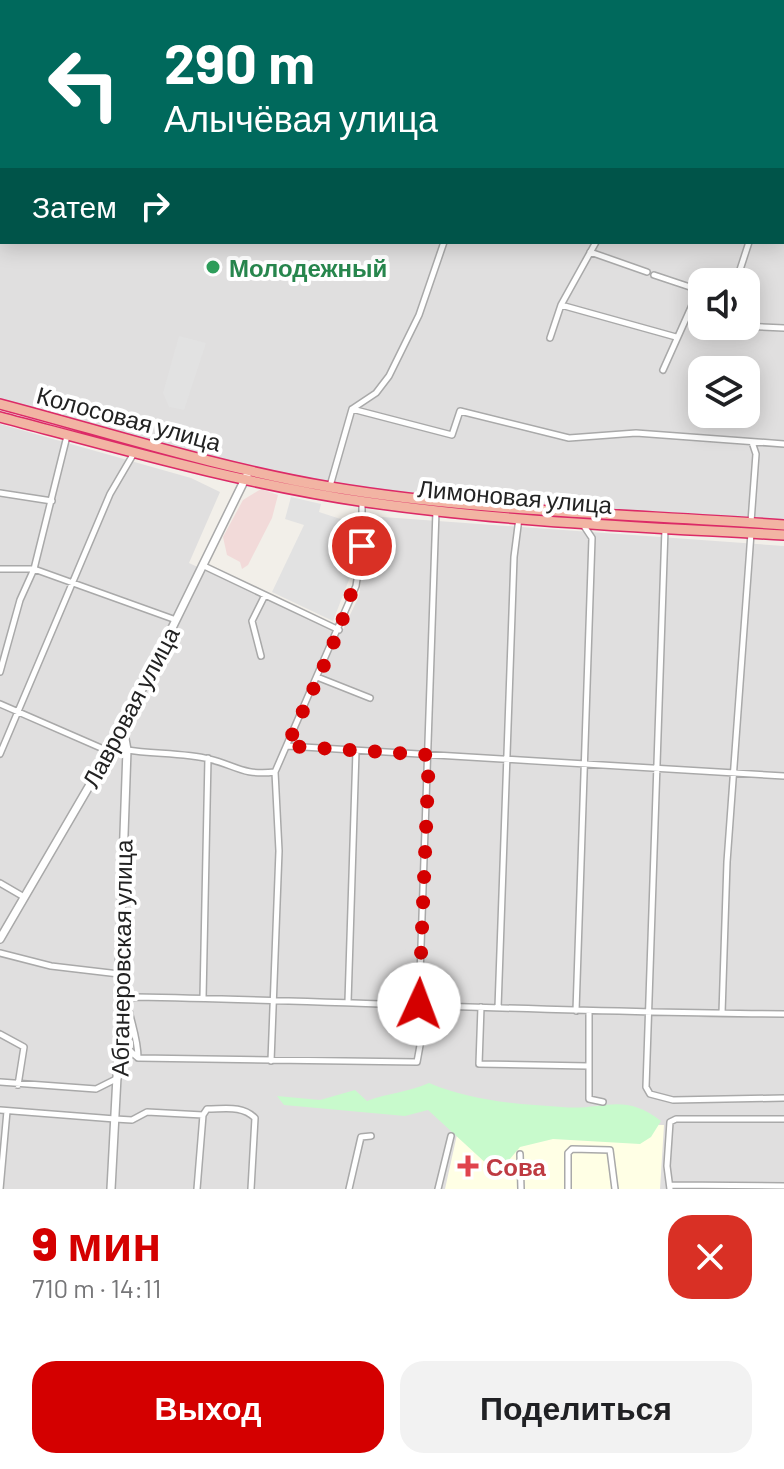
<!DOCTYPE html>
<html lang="ru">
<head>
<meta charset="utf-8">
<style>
	body { margin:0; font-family:Barlow,sans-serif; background:#f2f2f2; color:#202124; height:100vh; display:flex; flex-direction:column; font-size:30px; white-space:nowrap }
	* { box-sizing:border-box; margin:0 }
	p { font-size:26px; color:#757577 }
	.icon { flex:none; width:44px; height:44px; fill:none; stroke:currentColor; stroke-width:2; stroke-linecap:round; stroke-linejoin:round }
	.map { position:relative; height:1189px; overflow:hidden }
	.details { display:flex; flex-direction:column; background:#fff; flex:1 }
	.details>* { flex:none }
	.guide { position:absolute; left:0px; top:0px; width:784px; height:244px; box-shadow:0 4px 20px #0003; background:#00695c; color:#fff; overflow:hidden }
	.fabs { position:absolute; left:688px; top:268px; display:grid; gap:16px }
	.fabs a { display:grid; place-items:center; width:72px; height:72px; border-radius:16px; background:#fff; box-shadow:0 4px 20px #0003; font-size:40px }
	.pin { position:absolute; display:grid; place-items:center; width:68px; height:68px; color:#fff; margin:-34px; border:4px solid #fff; border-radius:50%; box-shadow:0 2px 8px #0007 }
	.me { position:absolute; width:88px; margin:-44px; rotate:2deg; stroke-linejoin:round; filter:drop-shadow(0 0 6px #0008) }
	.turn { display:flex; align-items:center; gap:28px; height:168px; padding:0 32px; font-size:36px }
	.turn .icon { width:104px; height:104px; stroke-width:2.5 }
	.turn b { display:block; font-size:56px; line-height:68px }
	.then { display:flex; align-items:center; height:76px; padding:0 32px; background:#0003; gap:16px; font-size:30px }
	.round { display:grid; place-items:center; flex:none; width:84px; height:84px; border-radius:24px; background:#f2f2f2 }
	.headline { display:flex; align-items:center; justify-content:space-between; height:136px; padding:0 32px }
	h1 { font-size:48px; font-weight:800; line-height:60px; color:#d40000 }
	.button { display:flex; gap:16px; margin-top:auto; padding:16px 32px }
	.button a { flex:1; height:92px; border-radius:24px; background:#d40000; color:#fff; font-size:32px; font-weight:800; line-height:92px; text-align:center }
	.button a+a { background:#f2f2f2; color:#202124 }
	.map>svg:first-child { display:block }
</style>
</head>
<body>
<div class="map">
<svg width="784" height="1189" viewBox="0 0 784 1189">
	<rect width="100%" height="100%" fill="#f2efe9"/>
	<!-- residential -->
	<path fill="#e0dfdf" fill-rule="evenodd" d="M0 0H784V522L419 495 326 482 147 443 0 403V16L2 242H782V2H2V14ZM702 282H746V326H702ZM702 370H746V414H702Z
		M0 424 191 478 220 492 189 563 341 634 359 596 369 516 784 546V1189H0Z"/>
	<!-- commercial -->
	<path fill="#f2dad9" d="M261 489 278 495 272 518 248 565 242 569 240 562 227 555 223 537 243 500Z"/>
	<!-- education -->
	<path fill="#ffffe5" d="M460 1121 664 1125 660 1189H445Z"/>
	<!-- park -->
	<path fill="#c8facc" d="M429 1083C472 1101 516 1104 562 1107 603 1111 623 1091 661 1121L651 1137 640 1144 553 1139 520 1147 504 1166H489L428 1110 405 1116 284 1105 277 1096 320 1100 355 1090 367 1101C388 1093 409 1092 429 1083Z"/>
	<!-- parking -->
	<path fill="#e2e2e2" d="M179 336 206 343 184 410 169 407 163 393Z
		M291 497 321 504 319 512 359 525 352 572 333 621 272 592 304 525 285 519Z"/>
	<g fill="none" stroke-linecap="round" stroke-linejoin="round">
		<!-- minor casing -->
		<g stroke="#a9a9a9" stroke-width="8">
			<path id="minor" d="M334 0 341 2
				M595 0 597 2
				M32 2 33 0
				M109 2 110 0
				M169 2 170 0
				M254 2V0
				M420 2V0
				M503 2V0
				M591 2 592 0
				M645 2 646 0
				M750 2 751 0
				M782 76H784
				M590 252 647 272
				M654 275 690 287 702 298
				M736 282 749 242
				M561 305 676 337
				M739 326 784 328
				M550 338 561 305 596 242
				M663 370 693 303 702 302
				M352 409 452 435 460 411 569 438 636 433 784 444
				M330 486 352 409 376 393 389 376 419 315 444 242
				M0 493 52 501
				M751 522 756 454 752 442
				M665 529 646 1087 650 1094 673 1100 784 1098
				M204 566 339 630
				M0 569H34L176 620
				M261 656 252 621 265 595
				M0 672 20 600 34 569 67 436
				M317 677 370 698
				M0 704 108 751
				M287 746 784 776
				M127 750C152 754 185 753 209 759 235 765 243 776 275 772
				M0 754 110 494 134 453
				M0 883 24 897
				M0 953 51 966 119 974
				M203 998 208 758
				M127 1000C130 1021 138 1037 138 1058L417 1062 423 1029 419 1004 436 511
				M126 1001 136 997C352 1001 568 1013 784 1014
				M348 1002 356 751
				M481 1007 479 1064 588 1066
				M498 1008 514 557 519 518
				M576 1011 592 538 582 523
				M589 1011V1099L603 1102
				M722 1013 727 862 751 533
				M0 1034 24 1047 18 1085
				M120 1049 129 1050 137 1057
				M271 1061 279 851 275 772 356 586 362 546V502
				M0 1082 96 1089 118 1078
				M0 1110 115 1119
				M115 1119 132 1120 147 1112 203 1115 207 1109C225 1109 242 1105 255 1118L251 1189
				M520 1154 521 1189
				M670 1185 784 1186
				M0 1189 7 1111
				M197 1189 203 1115
				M349 1189 361 1137 371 1136
				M438 1189 451 1136
				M568 1189V1153L572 1149 610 1150 615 1189
				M670 1189 667 1166 670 1122 676 1119H784"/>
		</g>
		<!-- tertiary casing -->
		<g stroke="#a9a9a9" stroke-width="10">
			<path id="tertiary" d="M0 939 123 728 247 475
				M111 1189 121 1002 119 974 127 750 123 728"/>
		</g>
		<!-- secondary casing -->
		<g stroke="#707d05" stroke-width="10">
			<path id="secondary" d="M0 16 2 17
				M782 210 784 209"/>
		</g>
		<!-- trunk casing -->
		<g stroke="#dc2a67" stroke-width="12">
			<path id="trunk" d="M0 404C110 433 218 468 330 487 480 512 633 514 784 525
				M0 417C121 449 242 484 366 502 504 522 645 527 784 535"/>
		</g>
		<!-- minor -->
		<use href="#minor" stroke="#fff" stroke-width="5"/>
		<!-- tertiary -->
		<use href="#tertiary" stroke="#fff" stroke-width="7"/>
		<!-- secondary -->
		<use href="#secondary" stroke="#f7fabf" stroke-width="7"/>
		<!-- trunk -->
		<use href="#trunk" stroke="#f2b4a3" stroke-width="9"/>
	</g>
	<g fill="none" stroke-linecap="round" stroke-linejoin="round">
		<!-- route -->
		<path stroke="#d40000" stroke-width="14" stroke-dasharray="0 25.2" d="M362 546C351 617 316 681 287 746L429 755 419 1004"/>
	</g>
	<!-- markers -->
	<circle fill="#2e9e5b" stroke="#fff" stroke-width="3" cx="213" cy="267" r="8"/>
	<path fill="#e0444e" stroke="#fff" stroke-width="3" d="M464 1154h8v8h8v8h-8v8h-8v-8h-8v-8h8z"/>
	<g text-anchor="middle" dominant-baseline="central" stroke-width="8" stroke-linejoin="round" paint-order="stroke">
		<!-- leisure labels -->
		<g font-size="24" font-weight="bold" fill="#27864d" stroke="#fff" text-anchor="start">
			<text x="229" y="267">Молодежный</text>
		</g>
		<!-- street labels -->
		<g font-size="24" fill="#222" stroke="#fff">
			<text transform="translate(129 418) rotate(15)">Колосовая улица</text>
			<text transform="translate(515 496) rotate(5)">Лимоновая улица</text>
			<text transform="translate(130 707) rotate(-62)">Лавровая улица</text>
			<text transform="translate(121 958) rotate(-89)">Абганеровская улица</text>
		</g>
		<!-- health labels -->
		<g font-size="24" font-weight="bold" fill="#be3a42" stroke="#fff" text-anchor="start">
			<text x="486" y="1166">Сова</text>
		</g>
	</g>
</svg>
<div class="fabs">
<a><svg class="icon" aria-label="sound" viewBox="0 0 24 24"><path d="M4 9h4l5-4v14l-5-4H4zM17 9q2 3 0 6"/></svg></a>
<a><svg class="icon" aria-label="layers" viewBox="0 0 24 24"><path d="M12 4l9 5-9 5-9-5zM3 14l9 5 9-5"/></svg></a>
</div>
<div class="pin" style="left:362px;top:546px;background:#d93025"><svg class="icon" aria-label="arrive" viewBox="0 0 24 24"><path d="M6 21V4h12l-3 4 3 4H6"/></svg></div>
<svg class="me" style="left:419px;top:1004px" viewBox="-20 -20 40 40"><circle r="19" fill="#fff"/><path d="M0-13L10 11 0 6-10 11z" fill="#d40000"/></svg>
<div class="guide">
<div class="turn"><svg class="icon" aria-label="left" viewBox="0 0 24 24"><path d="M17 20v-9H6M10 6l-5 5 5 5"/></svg><div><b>290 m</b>Алычёвая улица</div></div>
<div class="then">Затем<svg class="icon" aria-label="right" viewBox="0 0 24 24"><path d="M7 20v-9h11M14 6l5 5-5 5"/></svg></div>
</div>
</div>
<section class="details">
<div class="headline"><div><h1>9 мин</h1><p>710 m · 14:11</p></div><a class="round" style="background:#d93025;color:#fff"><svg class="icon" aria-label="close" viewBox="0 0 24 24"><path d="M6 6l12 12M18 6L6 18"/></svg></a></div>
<div class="button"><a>Выход</a><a>Поделиться</a></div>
</section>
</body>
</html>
